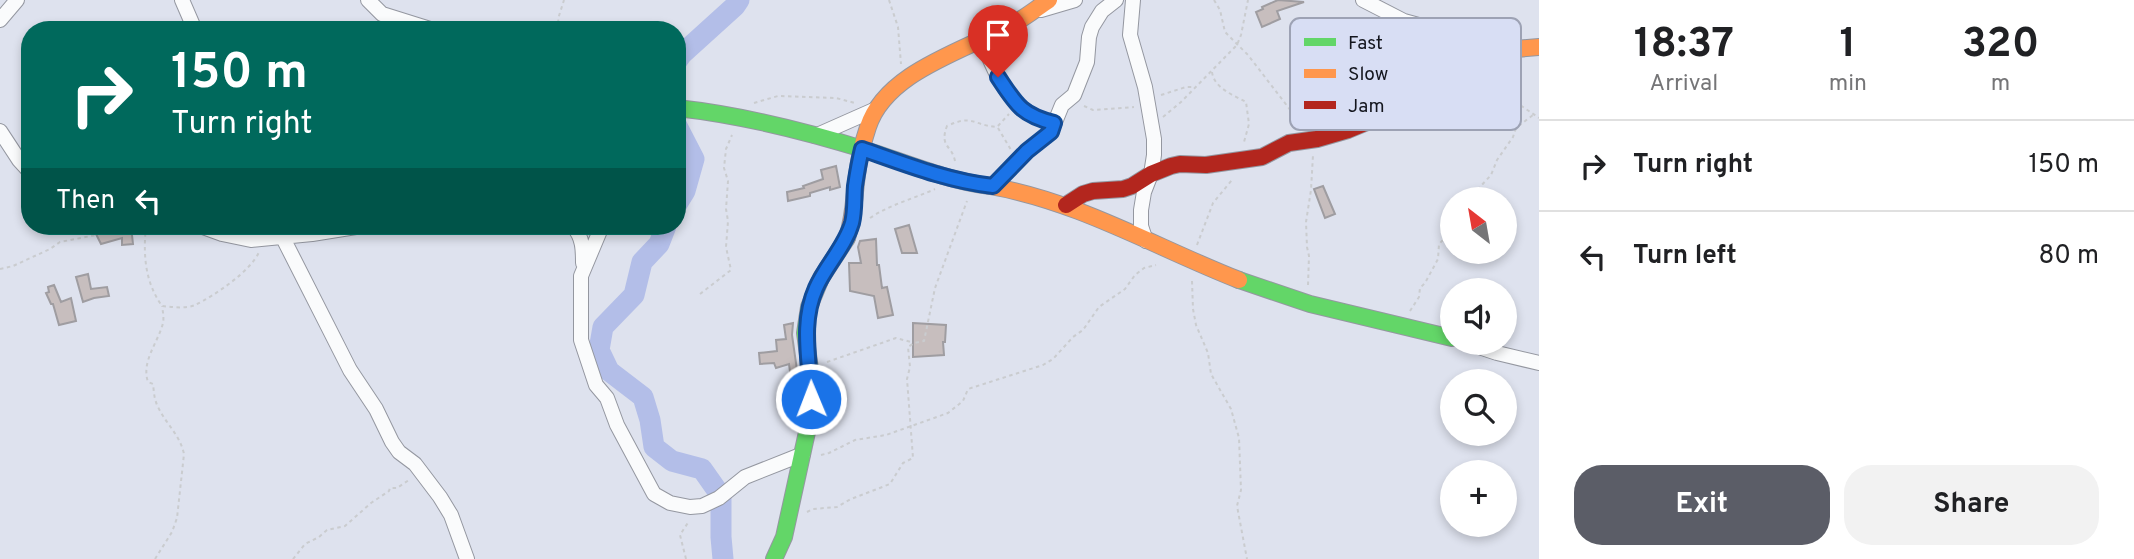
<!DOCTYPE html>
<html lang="en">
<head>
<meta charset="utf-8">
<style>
	body { margin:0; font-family:Overpass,sans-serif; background:#f2f2f2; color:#202124; height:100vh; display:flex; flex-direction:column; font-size:26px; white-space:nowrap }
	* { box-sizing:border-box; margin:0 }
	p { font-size:23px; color:#757577 }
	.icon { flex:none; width:38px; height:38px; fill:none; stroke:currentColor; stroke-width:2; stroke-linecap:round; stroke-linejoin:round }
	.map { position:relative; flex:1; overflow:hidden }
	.drawer { display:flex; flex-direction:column; background:#fff; width:595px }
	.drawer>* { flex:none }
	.hud { position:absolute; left:21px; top:21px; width:665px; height:214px; border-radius:28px; box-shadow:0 4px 10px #0003; background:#00695c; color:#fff; overflow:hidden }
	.needle { width:46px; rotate:329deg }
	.fabs { position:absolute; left:1440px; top:187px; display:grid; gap:14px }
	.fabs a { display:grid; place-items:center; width:77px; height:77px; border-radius:50%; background:#fff; box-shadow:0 4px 10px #0003; font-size:35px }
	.pin { position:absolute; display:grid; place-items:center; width:60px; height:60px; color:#fff; margin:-72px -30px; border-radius:50% 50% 50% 0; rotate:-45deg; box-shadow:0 0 7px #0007 }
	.pin .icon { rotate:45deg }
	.me { position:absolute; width:77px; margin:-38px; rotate:359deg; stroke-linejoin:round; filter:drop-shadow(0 0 5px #0008) }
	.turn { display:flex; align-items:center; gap:24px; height:147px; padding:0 35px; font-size:32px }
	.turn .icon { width:91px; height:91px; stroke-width:2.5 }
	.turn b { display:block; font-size:49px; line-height:60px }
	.then { display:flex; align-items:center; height:66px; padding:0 35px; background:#0003; gap:14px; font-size:26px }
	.eta { display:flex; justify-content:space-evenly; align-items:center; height:119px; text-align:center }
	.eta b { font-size:42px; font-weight:700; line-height:49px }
	.action { display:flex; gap:14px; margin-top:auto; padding:14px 35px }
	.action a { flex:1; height:80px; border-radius:28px; background:#5b5d67; color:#fff; font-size:28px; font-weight:700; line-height:80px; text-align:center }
	.action a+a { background:#f2f2f2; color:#202124 }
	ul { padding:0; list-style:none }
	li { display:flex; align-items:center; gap:21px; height:91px; padding:0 35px; border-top:2px solid #e0e0e0 }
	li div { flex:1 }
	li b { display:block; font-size:26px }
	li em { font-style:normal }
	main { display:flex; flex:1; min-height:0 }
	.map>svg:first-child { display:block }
</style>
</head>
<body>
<main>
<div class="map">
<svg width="1539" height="559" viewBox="0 0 1539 559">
	<rect width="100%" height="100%" fill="#dee2ee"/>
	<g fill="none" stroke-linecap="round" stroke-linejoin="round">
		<!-- river -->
		<path stroke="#b3bee8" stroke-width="21" d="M677 61 682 54 735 6 739 0
			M677 126 694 159 685 191 677 204
			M666 226 659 244 642 262 634 295 603 327 599 350 609 371 643 397 650 420 654 447 672 461 702 469 721 496V537L723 559"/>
	</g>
	<!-- building -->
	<path fill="#c7bebe" stroke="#9f9da1" stroke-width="2" d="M1278 0 1304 2 1277 11 1280 19 1262 27 1256 12 1263 9 1262 7Z
		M836 166 840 187 830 190V187L810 193V196L788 201 787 192 804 188 803 186 823 179 821 170Z
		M1323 186 1335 214 1325 218 1314 189Z
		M909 225 917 253H902L895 229Z
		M92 226H131L133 244 122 245V238L101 244Z
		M876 239 877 265H879L882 288 887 287 893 315 878 318 874 296 850 291 849 263H861L858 247 860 241Z
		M88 274 91 289 107 287 109 296 94 298 83 302 76 277Z
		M54 285 61 302 71 298 76 321 59 325 53 304H51L46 293 49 292 48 287Z
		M793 323 792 335 797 370 796 395H793L789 364 776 368 774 363 760 364 759 353 777 351 776 340 786 339 784 325Z
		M913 323 946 325 945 342H943L944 355 913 357Z"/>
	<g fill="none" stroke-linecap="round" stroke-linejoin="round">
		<!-- street casing -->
		<g stroke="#9497a0" stroke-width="16">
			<path id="street" d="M182 0 195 30
				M368 0 382 14 433 30
				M1133 0 1130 35 1145 87 1154 139V155L1151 174 1144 192 1141 210V226L1146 241
				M1363 0 1404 21 1444 32 1452 41 1465 67
				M1041 10 1075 0
				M0 20 17 0
				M981 39C998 78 1009 112 1054 123
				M0 131 19 160 30 172
				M815 136 876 109
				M993 186 1027 151 1051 132 1062 105 1074 95 1087 62 1089 37 1092 27 1102 11 1116 0
				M200 226 222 234 251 240 312 234 362 226
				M280 226 282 236 350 370 376 409 392 442 399 452 415 464 440 497 451 515 467 559
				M573 226C583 238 583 249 583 263
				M602 226 581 276V340L596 385 607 398 617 425 654 494 670 503 690 507 702 506 719 498 745 477 803 454
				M1467 343 1497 353 1539 363"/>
		</g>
		<!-- fast casing -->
		<g stroke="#9497a0" stroke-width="18">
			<path id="fast" d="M677 108C741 115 805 131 866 150 906 163 948 181 990 186
				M1239 280 1310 304 1452 338
				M774 559 784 537 809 423 810 369 805 333 809 307 821 278 847 238"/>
		</g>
		<!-- slow casing -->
		<g stroke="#9497a0" stroke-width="18">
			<path id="slow" d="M1389 109 1431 82 1452 74 1485 56 1504 50 1539 47
				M990 186C1078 201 1157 248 1239 280
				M847 238C854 217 854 196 857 175 859 159 863 142 868 127 886 71 967 50 1013 24 1026 17 1037 8 1049 0"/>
		</g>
		<!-- jam casing -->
		<g stroke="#9497a0" stroke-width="18">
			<path id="jam" d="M1066 205 1083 194 1093 191 1123 189 1132 186 1151 174 1171 166 1180 164 1206 165 1262 157 1289 143 1317 139 1348 130 1372 120 1389 109"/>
		</g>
		<!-- path -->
		<path stroke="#cacccf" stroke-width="2" stroke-dasharray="3.5 3.5" stroke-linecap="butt" d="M889 0 898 27 901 64
			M1214 0 1220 10 1225 32 1248 55 1298 120 1305 123
			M560 30 558 19 564 0
			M1212 72C1214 88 1233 95 1246 102L1249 124 1244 142
			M1470 85 1480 87 1502 98H1510L1539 118
			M1161 95 1186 87H1192
			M754 103 778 96 836 98 855 103
			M1084 106 1093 110 1134 107
			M1163 117 1181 102 1237 45 1241 35 1248 0
			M998 128 1011 150
			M955 161C952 145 939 147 947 126 973 114 972 125 997 127L1009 114
			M1468 200 1491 175 1497 160 1513 137 1516 128 1533 115
			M870 218C891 204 913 199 935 189
			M146 226C143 255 145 282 162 306 173 307 185 309 195 305 214 296 251 271 259 252
			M1197 245 1213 203 1232 180
			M0 269 13 266 50 249 60 242 96 235 108 226
			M1192 281 1193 309 1196 325 1208 353 1211 374 1231 409 1239 438 1241 490 1237 506 1247 559
			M1308 285 1309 256 1307 247 1306 222 1311 190 1313 155
			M700 294 731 270 726 247 728 221 726 209 728 181 724 168 726 149 732 135
			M1410 311 1419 297 1420 288 1425 283 1438 259 1439 244 1449 234V226L1452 220
			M827 362 896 338 911 342
			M821 455 829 453 855 440 886 435 948 413 963 401 968 389 1043 365 1053 359 1073 337 1083 330 1099 307 1125 289 1135 275 1144 268 1156 265
			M807 512 813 509 837 507 851 499 890 484 903 463 913 458 907 379 910 367 908 347 914 343 924 341 935 288 967 201
			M155 559 172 532 177 518 184 454C180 435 166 424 158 407 154 399 154 392 153 384L148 382C141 361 158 343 163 323 164 318 163 312 162 306
			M293 559 305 544 319 537 327 530 345 526 371 503 389 491 390 488H397L409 480
			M686 559 680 535 689 521"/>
		<!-- street -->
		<use href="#street" stroke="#fafbfc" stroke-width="14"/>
		<!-- fast -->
		<use href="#fast" stroke="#63d668" stroke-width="16"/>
		<!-- slow -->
		<use href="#slow" stroke="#ff974d" stroke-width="16"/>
		<!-- jam -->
		<use href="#jam" stroke="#b3261e" stroke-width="16"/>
	</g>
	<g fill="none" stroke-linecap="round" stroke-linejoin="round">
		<!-- route casing -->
		<g stroke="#114b97" stroke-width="18">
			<path id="route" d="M811 399C810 361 800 324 816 288 826 265 845 247 852 223 855 211 854 198 855 186 857 173 859 161 862 149 905 164 948 181 993 186L1027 151 1051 132 1054 123C1021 115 1016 104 998 77"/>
		</g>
		<!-- route -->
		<use href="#route" stroke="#1a73e8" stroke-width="12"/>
	</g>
	<!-- legend -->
	<rect x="1290" y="18" width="231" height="112" rx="10" fill="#d8def4" stroke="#9da2b4" stroke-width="2"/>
	<rect x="1304" y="38" width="32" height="8" fill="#63d668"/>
	<rect x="1304" y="69" width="32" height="9" fill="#ff974d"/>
	<rect x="1304" y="101" width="32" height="8" fill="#b3261e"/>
	<g font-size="19" fill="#14161e">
		<text x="1348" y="49">Fast</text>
		<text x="1348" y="80">Slow</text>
		<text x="1348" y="112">Jam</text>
	</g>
</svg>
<div class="fabs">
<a><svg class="needle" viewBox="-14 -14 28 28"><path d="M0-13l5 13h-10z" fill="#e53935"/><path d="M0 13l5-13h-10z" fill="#757577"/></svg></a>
<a><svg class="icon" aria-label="sound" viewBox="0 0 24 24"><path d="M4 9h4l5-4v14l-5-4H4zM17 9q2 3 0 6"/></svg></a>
<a><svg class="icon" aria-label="search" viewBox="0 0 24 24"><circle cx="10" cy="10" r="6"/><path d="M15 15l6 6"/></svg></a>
<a>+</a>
</div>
<div class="pin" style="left:998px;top:77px;background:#d93025"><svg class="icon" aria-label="arrive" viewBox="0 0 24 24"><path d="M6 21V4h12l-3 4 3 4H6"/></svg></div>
<svg class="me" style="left:811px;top:399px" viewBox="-20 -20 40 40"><circle r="17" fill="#1a73e8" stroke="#fff" stroke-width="3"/><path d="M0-11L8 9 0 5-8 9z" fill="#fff"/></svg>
<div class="hud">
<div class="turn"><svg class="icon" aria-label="right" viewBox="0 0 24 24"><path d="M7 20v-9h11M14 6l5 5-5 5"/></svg><div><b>150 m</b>Turn right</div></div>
<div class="then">Then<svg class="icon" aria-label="left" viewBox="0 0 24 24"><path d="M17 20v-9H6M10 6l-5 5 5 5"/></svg></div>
</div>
</div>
<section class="drawer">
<div class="eta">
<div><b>18:37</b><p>Arrival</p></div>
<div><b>1</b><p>min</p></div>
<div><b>320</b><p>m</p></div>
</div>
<ul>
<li><svg class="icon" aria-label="right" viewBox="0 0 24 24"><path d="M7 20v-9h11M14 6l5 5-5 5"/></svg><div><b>Turn right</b></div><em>150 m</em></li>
<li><svg class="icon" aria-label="left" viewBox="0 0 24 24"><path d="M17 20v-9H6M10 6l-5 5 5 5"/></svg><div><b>Turn left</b></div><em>80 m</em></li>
</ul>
<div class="action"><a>Exit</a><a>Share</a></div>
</section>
</main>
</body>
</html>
